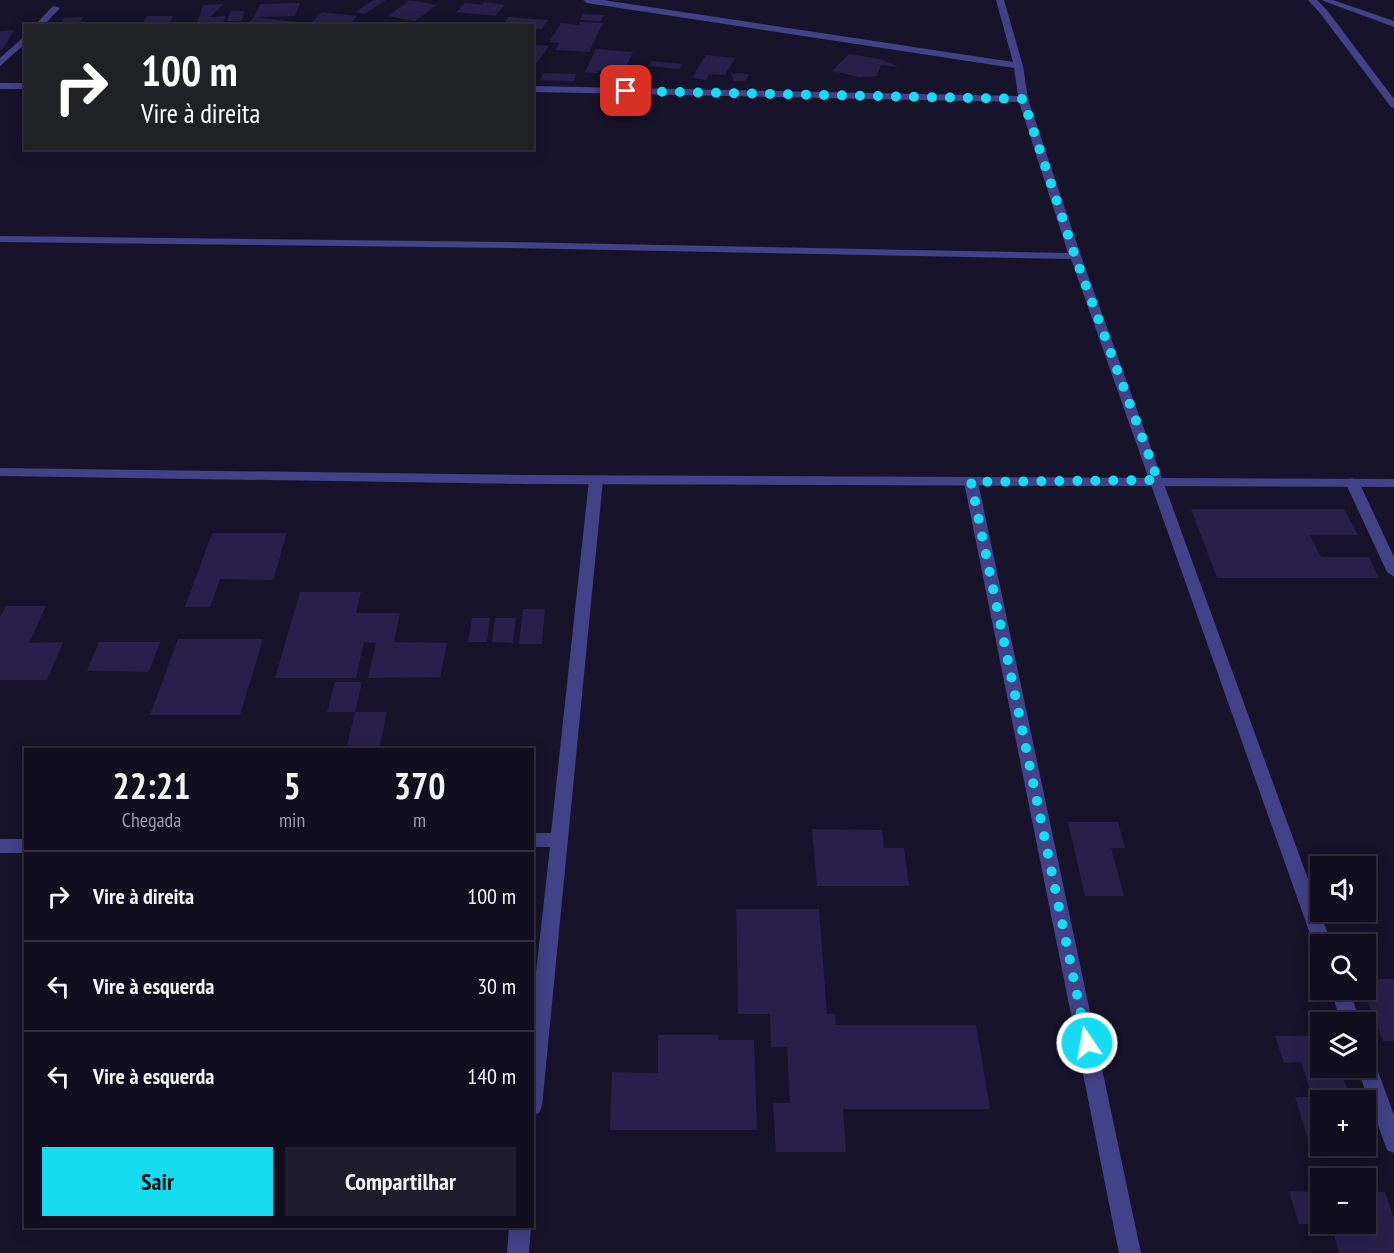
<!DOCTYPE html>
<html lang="pt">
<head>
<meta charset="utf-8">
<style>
	body { margin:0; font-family:"PT Sans Narrow",sans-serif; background:#1e1c2d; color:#f1f3f6; height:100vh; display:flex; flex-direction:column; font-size:22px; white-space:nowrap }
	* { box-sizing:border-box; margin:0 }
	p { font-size:20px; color:#9c9ca5 }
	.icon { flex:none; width:33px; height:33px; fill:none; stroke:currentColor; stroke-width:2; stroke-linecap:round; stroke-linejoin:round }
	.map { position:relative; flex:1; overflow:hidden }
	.drawer { position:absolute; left:24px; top:748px; width:510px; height:480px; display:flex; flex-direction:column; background:#110e20; border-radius:0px; box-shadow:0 3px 15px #0003,0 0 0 2px #302e3e }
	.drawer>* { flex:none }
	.banner { position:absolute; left:24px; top:24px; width:510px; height:126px; border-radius:0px; box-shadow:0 3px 15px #0003,0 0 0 2px #302e3e; background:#202124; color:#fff; overflow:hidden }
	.fabs { position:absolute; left:1310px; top:856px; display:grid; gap:12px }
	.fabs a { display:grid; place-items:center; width:66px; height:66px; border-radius:0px; background:#110e20; box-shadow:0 3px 15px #0003,0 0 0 2px #302e3e; font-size:30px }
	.pin { position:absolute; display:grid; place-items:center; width:51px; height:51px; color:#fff; margin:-26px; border-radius:12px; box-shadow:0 3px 9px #0006 }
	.me { position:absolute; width:66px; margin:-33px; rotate:348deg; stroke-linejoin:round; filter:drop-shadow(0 0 4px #0008) }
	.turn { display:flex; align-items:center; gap:21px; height:126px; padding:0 18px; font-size:27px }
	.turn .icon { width:78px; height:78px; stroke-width:2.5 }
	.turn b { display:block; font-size:42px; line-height:51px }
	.eta { display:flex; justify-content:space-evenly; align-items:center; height:102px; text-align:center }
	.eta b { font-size:36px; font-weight:600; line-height:42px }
	.action { display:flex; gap:12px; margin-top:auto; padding:12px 18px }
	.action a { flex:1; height:69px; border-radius:0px; background:#16dcf2; color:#111; font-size:24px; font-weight:600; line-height:69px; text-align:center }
	.action a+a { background:#1e1c2d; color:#f1f3f6 }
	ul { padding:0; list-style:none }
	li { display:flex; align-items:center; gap:18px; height:90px; padding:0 18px; border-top:2px solid #302e3e }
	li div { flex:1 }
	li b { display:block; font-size:22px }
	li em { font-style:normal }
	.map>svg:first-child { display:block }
</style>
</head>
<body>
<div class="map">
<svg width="1394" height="1253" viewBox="0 0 1394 1253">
	<rect width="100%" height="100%" fill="#17132b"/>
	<!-- building -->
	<path fill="#28204a" d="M373 0H386L364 14 355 12Z
		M410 0 437 5 415 21 388 16Z
		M485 2 505 5 495 16 456 12 465 3 482 5Z
		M300 3 295 16 254 17 260 4Z
		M224 4 210 17 226 16 222 26H196L203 5Z
		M231 11H245L241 21H227Z
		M322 12 357 16 348 26 311 23Z
		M583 14 604 15 601 21 580 20Z
		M147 16H173L167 26H141Z
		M83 17 77 26H59L64 18Z
		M254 17 296 22 292 26H246Z
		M508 17 548 20 542 29 532 28V26H503Z
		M580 22 603 23 589 52 556 50 559 43 549 42 561 23 579 25Z
		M14 30 2 50H0V31Z
		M532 44 549 46 537 63H532Z
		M596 49 633 52 625 69 604 67 597 73 585 72Z
		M849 54 880 59 899 67 881 65 877 76 859 77 832 71Z
		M706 55 735 58 725 75 709 74 706 80 692 78Z
		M652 61 682 64 679 69 649 66Z
		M543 73 576 74 574 81 540 80Z
		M742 73 749 75 745 81H734L731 74Z
		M1191 509H1344L1358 535H1310L1321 557H1369L1379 578H1217Z
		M212 533H287L273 580 220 579 210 607H185Z
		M300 592H361L356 613H400L394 642 447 643 440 677 368 678 376 643 364 642 356 678H275Z
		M6 606H46L29 643 63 642 47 680H0V617Z
		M523 609H545L542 644H519Z
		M472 618H490L487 642H468Z
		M495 618H516L513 643 492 642Z
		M178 639H263L240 715H150Z
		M99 642H160L149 672 87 671Z
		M335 682H362L355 712H387L379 750H346L355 712H327Z
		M1068 822H1118L1125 848H1111L1124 896H1085Z
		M812 829 882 830 884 848H904L909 886H817Z
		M736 909H819L827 1014H835L836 1025H976L990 1109H843L846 1152H776L773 1103H790L787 1047H771L770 1014H738Z
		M1365 979H1394V1041H1383L1363 990H1365Z
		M658 1035H719L718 1040H754L757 1130H610L612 1072 658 1073Z
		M1275 1036H1320V1068H1340L1351 1101H1320V1146H1367L1370 1155H1313L1295 1097H1312L1301 1062 1284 1063Z
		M1289 1191 1320 1192V1224H1299Z
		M1365 1192H1385L1394 1218V1253H1339L1331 1224H1365Z"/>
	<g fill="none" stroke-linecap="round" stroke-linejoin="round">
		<!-- minor -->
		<path fill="#434187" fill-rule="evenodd" d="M583 0H603L1013 62 996 0H1004L1023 66 1028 99 1081 256 1332 945H1320V952L1314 945 1071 259 511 248 0 242V236L511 242 1068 253 1019 102 532 92V86L1018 96 1014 68 587 3Z
			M1321 0H1333L1394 21V27Z
			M53 6 60 8 43 26H34Z
			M26 35V43L0 66V58Z
			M0 83H26V89H0Z
			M596 476 603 480 542 1106 539 1113 532 1116V1008L550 847H532V833H551L589 480Z
			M971 478 978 482 1141 1253H1119L964 482Z
			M1352 478 1359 482 1394 557V577L1387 572 1345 482Z
			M0 839H26V853H0Z
			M1331 990H1349L1361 1023H1341Z
			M1365 1053 1372 1055 1394 1115V1153L1387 1150 1357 1068H1365Z
			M509 1227H531L529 1253H507Z"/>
		<!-- tertiary -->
		<path fill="#434187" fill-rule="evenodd" d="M1308 0H1317L1326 9 1394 99V108L1391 107 1320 13Z
			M0 468 527 475 1394 479V487L527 484 0 476Z"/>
	</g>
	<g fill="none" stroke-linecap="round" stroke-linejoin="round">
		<!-- route -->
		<path stroke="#16dcf2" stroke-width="10" stroke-dasharray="0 18" d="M626 91 1023 99 1075 256 1158 480 971 482 1087 1043"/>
	</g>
</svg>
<div class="fabs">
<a><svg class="icon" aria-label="sound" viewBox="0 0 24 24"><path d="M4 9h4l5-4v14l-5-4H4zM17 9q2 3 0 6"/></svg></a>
<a><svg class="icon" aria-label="search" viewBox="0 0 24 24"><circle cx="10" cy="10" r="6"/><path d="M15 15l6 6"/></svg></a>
<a><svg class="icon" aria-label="layers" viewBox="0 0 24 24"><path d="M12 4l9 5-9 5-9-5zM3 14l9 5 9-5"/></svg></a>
<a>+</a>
<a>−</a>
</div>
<div class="pin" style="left:626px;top:91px;background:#d93025"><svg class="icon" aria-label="arrive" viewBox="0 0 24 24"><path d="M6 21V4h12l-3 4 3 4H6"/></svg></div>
<svg class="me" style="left:1087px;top:1043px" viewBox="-20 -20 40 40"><circle r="17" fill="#16dcf2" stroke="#fff" stroke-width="3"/><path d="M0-11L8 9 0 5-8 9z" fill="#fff"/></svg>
<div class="banner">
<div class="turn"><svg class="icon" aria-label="right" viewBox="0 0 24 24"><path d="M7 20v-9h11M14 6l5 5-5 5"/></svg><div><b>100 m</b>Vire à direita</div></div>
</div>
<section class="drawer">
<div class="eta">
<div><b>22:21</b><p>Chegada</p></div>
<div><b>5</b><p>min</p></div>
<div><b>370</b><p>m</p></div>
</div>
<ul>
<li><svg class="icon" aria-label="right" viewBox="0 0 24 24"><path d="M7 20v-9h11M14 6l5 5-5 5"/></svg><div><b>Vire à direita</b></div><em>100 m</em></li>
<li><svg class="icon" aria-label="left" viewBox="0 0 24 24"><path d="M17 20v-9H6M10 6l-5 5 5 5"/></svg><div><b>Vire à esquerda</b></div><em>30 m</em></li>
<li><svg class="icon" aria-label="left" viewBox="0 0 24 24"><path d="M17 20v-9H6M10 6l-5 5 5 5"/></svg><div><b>Vire à esquerda</b></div><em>140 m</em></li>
</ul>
<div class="action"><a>Sair</a><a>Compartilhar</a></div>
</section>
</div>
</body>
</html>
